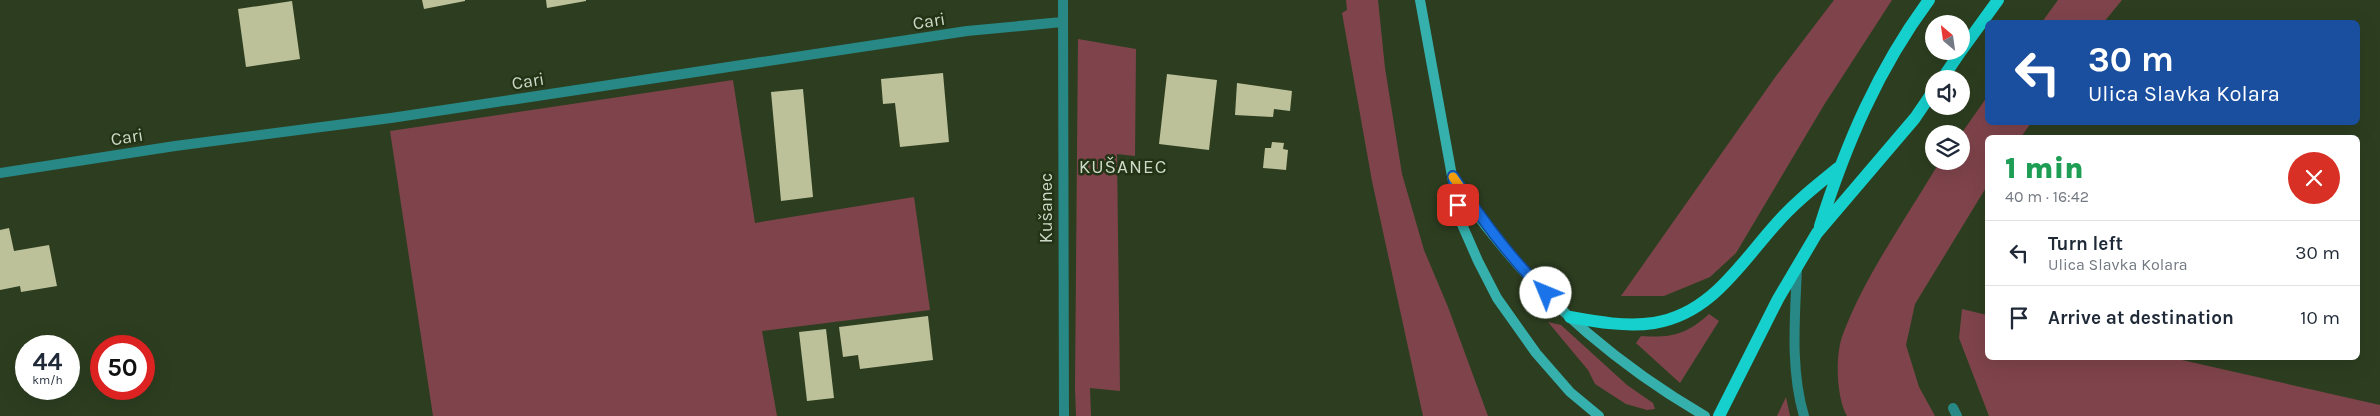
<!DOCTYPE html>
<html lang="en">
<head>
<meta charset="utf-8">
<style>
	body { margin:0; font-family:Karla,sans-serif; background:#f2f2f3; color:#1f2937; height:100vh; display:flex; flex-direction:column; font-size:19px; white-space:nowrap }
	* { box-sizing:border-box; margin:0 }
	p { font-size:16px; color:#747a83 }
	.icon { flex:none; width:28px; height:28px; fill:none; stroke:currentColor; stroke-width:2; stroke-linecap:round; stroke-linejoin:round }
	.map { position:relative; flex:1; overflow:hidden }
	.details { position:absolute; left:1985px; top:135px; width:375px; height:225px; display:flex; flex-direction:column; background:#fff; border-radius:8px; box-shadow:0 5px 20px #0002 }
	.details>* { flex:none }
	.top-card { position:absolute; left:1985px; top:20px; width:375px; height:105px; border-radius:8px; box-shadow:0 5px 20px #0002; background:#1a4fa0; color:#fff; overflow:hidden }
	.needle { width:32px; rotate:331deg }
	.tools { position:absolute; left:1925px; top:15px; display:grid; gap:10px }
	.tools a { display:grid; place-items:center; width:45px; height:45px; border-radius:50%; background:#fff; box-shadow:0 5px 20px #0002; font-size:25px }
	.speed { position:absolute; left:15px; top:335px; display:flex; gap:10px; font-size:25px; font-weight:700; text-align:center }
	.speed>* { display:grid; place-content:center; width:65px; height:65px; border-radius:50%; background:#fff; box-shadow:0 5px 20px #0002; line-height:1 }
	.speed small { font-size:12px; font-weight:400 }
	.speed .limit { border:8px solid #d22; background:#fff; color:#111 }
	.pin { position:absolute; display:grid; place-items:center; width:42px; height:42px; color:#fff; margin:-21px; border-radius:10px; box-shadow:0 2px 8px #0006 }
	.me { position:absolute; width:55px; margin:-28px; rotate:315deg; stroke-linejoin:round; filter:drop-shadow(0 0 4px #0008) }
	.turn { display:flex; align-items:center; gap:18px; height:105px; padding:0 20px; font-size:22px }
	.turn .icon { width:65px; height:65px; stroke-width:2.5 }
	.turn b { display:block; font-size:35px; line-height:42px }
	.round { display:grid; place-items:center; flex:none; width:52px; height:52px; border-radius:26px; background:#f2f2f3 }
	.overview { display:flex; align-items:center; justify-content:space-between; height:85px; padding:0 20px }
	h1 { font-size:30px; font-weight:800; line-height:38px; color:#1e9e55 }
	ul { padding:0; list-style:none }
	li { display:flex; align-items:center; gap:15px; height:65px; padding:0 20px; border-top:1px solid #e0e1e3 }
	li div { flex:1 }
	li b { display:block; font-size:19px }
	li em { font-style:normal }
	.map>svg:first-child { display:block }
</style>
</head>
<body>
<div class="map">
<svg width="2380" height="416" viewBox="0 0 2380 416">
	<rect width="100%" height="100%" fill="#2d3e20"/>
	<!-- green -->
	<path fill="#7f444b" d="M1346 0H1378L1385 68 1402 174 1424 250 1448 307 1488 416H1423L1372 181 1342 13 1347 10Z
		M1834 0H1892L1824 105 1736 253 1710 277 1664 296H1621L1776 76Z
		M2058 0H2122L2104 22H2042Z
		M1078 39 1136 49 1135 156 1117 154 1120 391 1090 388 1091 416H1076L1075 388Z
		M733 80 755 223 914 197 930 310 762 331 777 416H433L390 131Z
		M1987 97 1988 122 2031 123 2021 137 1988 138 1987 186 1915 304 1906 345 1919 387 1935 416H1847C1836 397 1835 354 1843 334 1865 276 1903 223 1934 171L1941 161H1961V134Z
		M1962 309 1987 315 1988 358H2173L2380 405V416H1989L1959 338Z
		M1709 314 1719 321 1680 383 1636 343 1641 336C1671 338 1686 335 1709 314Z
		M1548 322 1561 325 1627 385 1653 403 1655 409 1647 410 1626 404 1595 384 1588 370Z
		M1786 397 1790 416H1777Z"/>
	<!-- building -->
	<path fill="#bdc19a" d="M422 0H465V1L424 9Z
		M546 0H586V1L547 8Z
		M292 1 300 59 246 67 238 9Z
		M943 73 949 142 900 147 895 103 883 104 881 79Z
		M1167 74 1217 80 1209 150 1159 144Z
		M1237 83 1292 91 1290 111 1274 109 1273 117 1235 115Z
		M803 89 813 197 781 201 771 92Z
		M1272 142 1284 143 1283 149 1288 150 1286 170 1263 168 1265 148H1271Z
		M9 228 14 251 49 245 57 286 21 292 20 286 0 290V230Z
		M928 316 933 360 860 369 858 355 843 357 839 327Z
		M826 329 834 398 807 401 799 332Z"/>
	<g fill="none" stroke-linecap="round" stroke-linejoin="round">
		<!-- service -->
		<path stroke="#278885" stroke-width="10" d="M1797 268C1795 317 1790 369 1804 416
			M1953 408 1957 416"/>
		<!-- minor -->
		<path stroke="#278885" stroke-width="10" d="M1063 0 1064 416
			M0 173 175 146 391 118 967 31 1062 22"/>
		<!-- secondary -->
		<path stroke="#35b0ad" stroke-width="10" d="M1420 0 1460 220 1478 261 1497 298 1536 353 1570 392 1599 416
			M1456 181C1466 197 1476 214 1488 229 1546 304 1622 368 1705 416"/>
		<!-- primary -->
		<path stroke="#16d0cd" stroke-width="12" d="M1961 51 1998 0
			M1942 79 1961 51
			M1820 226C1846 144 1878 69 1929 0
			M1570 317C1597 322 1626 327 1654 323 1711 314 1740 264 1776 224 1794 203 1816 186 1838 168
			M1719 416 1778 299 1817 233 1915 118 1934 90"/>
	</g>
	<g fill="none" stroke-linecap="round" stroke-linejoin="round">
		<!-- route casing -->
		<g stroke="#114b97" stroke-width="12">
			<path id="route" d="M1458 205 1453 176C1481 218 1509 257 1546 293"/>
		</g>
		<!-- route -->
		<use href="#route" stroke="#1a73e8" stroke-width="9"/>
		<!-- slow -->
		<path stroke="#f59e0b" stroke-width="9" d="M1453 177 1473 206"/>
	</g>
	<g text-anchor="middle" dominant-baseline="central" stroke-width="5" stroke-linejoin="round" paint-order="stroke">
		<!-- street labels -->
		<g font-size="18" fill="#cdd8c6" stroke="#233316">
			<text transform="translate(929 21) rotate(-9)">Cari</text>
			<text transform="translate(528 81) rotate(-9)">Cari</text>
			<text transform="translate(127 137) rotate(-9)">Cari</text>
			<text transform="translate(1046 208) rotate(-90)">Kušanec</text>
		</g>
		<!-- neighbourhood labels -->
		<g font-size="19" letter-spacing="1" fill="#cdd8c6" stroke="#233316">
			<text x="1123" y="167">KUŠANEC</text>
		</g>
	</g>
</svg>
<div class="tools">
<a><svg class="needle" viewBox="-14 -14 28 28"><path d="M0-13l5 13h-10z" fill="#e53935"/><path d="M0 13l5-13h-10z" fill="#747a83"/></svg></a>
<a><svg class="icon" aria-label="sound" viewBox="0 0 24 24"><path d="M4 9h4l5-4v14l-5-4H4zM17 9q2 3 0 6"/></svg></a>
<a><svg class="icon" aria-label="layers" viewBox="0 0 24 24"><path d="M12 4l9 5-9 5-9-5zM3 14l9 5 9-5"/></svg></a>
</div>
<div class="speed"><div>44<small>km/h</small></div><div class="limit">50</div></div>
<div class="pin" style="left:1458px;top:205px;background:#d93025"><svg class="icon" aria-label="arrive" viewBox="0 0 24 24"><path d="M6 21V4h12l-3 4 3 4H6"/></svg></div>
<svg class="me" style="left:1546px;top:293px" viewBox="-20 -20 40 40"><circle r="19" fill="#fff"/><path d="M0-13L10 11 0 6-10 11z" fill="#1a73e8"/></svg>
<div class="top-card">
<div class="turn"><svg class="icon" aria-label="left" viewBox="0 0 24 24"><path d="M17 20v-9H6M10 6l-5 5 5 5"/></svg><div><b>30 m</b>Ulica Slavka Kolara</div></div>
</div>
<section class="details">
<div class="overview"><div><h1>1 min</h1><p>40 m · 16:42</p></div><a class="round" style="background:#d93025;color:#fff"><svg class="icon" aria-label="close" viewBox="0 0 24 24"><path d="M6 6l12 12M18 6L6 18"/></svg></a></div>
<ul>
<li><svg class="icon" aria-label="left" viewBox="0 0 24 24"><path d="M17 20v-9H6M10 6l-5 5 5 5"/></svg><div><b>Turn left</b><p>Ulica Slavka Kolara</p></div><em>30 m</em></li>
<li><svg class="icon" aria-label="arrive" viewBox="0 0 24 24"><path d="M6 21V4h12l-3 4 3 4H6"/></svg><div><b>Arrive at destination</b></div><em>10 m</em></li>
</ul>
</section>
</div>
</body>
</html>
